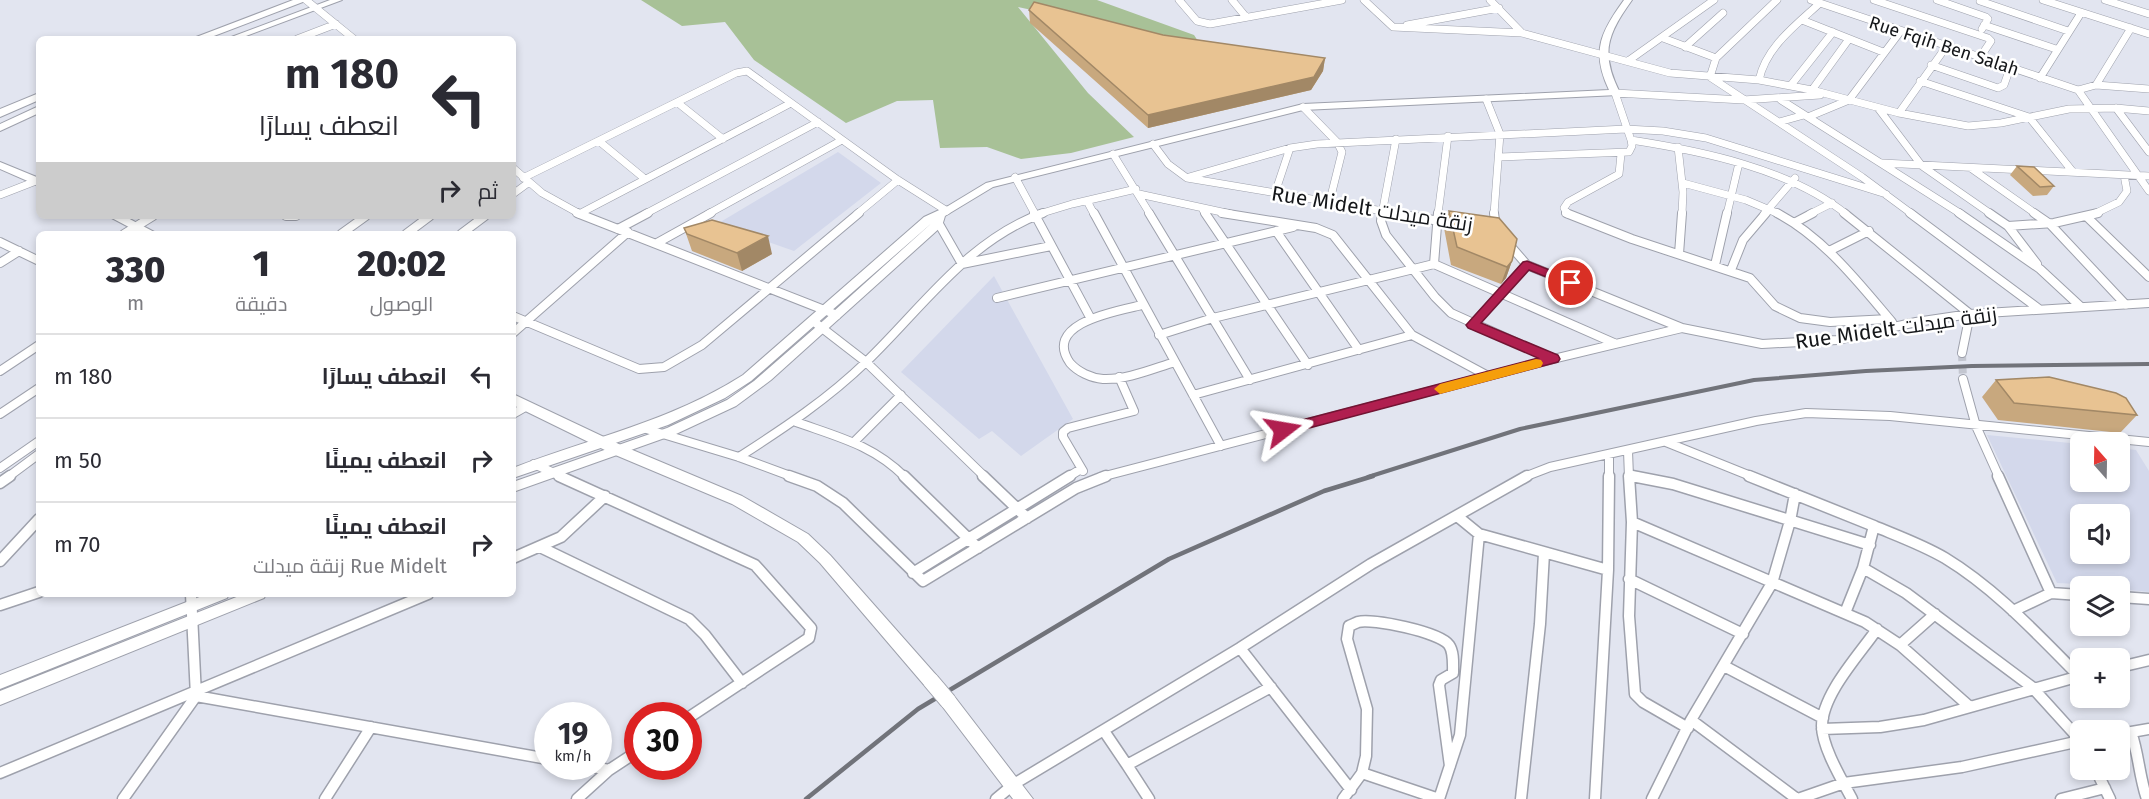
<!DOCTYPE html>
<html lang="ar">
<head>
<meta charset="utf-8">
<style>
	body { margin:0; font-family:"Fira Sans",Cairo,sans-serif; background:#f7f7f7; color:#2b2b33; direction:rtl; height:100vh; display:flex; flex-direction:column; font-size:22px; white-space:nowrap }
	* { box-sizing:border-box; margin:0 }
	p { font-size:20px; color:#7c7c81 }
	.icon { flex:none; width:33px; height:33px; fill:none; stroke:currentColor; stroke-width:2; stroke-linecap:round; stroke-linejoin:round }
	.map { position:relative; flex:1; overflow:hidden; direction:ltr }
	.side { position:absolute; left:36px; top:231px; width:480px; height:366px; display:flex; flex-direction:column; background:#fff; border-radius:9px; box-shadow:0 3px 9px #0003; direction:rtl }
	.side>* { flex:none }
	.top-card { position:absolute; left:36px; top:36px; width:480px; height:183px; border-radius:9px; box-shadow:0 3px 9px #0003; direction:rtl; background:#fff; color:#2b2b33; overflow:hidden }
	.needle { width:39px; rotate:340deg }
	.controls { position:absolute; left:2070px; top:432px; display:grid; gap:12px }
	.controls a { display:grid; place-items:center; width:60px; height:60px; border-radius:9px; background:#fff; box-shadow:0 3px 9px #0003; font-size:30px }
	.speed { position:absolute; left:534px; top:702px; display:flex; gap:12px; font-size:30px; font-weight:700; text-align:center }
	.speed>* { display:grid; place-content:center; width:78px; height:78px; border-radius:50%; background:#fff; box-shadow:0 3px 9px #0003; line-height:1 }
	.speed small { font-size:15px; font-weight:400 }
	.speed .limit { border:9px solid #d22; background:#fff; color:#111 }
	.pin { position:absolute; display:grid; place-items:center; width:51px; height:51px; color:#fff; margin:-26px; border:3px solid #fff; border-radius:50%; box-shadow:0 2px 6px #0007 }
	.me { position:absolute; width:66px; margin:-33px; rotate:76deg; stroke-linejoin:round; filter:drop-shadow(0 0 4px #0008) }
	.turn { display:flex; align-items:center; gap:21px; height:126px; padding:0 18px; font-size:27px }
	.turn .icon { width:78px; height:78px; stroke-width:2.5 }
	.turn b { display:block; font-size:42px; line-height:51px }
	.then { display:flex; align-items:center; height:57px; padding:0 18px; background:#0003; gap:12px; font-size:22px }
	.eta { display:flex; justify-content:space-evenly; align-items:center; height:102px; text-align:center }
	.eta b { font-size:36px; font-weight:800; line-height:42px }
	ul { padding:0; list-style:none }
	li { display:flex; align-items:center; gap:18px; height:84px; padding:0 18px; border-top:2px solid #e1e1e2 }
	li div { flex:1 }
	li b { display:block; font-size:22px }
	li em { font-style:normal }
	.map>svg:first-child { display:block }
</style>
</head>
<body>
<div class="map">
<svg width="2149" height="799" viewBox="0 0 2149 799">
	<rect width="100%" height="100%" fill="#e2e5f0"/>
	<!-- built -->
	<path fill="#d3d8eb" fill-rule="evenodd" d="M838 152 881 183 794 251 717 224Z
		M994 276 1073 419 1021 456 992 431 979 439 901 372Z
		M1987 435 2080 444V482H2120V448L2136 450 2149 471V592L2120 589V586L2057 583ZM2080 514H2120V554H2080Z"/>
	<!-- green -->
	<path fill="#a8c197" d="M641 0H1097L1194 35 1202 47 1018 7 1088 93 1134 137 1071 153 1021 159 987 147 940 148 933 100 897 101 846 123 754 60 725 22 682 26Z"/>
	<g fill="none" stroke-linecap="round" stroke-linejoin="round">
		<!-- minor-tunnel -->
		<path stroke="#c3c6d0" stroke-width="8" stroke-dasharray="8 4.5" stroke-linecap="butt" d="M1962 353 1963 379"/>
		<!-- minor-far2 casing -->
		<g stroke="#9ea1ac" stroke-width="8">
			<path id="minor-far2" d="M306 0 354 39
				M1179 0 1197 21 1210 24 1342 0
				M1232 0 1246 17
				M1364 0 1393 27 1522 33 1670 73 1759 80 1812 90 1899 113 1968 126 2001 123 2069 109 2116 108 2149 111
				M1490 0 1522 33
				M1777 0 1716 58 1710 77 1862 177 1912 214
				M1811 0 2078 90
				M1874 0 1988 38 1991 41 1979 59
				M1937 0 1986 17 1988 19 1982 29
				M2043 0 2149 34
				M2105 0 2149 14
				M1980 1 2068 31
				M1802 20 1883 52
				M1407 25 1499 8
				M1984 25 2056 49
				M1663 38 1716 58
				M297 39 336 24
				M1685 47 1723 13
				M1628 61 1714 0
				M1931 65 1998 88 2004 85 2010 68
				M2040 78 2081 13
				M1759 80C1766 47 1796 25 1820 3
				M1920 81 2029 117 2073 172
				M1791 85 1833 32
				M2096 85 2131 28
				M1812 90 1849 39
				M2078 90 2149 191
				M2078 90 2096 85 2149 89
				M1486 99 1500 134 1494 214
				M1781 100 1961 214
				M678 103 723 139
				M1303 107 1337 142 1342 152 1329 204
				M1878 108 1922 166 1991 214
				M2116 108 2149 152
				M1899 113 1946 47
				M1808 117 1849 100 1900 32
				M1779 122 1804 115
				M1631 140C1702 151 1790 169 1846 214
				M600 142 645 179
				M1153 144 1168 164 1187 178 1401 214
				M1678 147 1683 192 1682 214
				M1113 154 1150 214
				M1499 157 1629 152 1632 146 1631 140 1615 93 1743 100 1820 95
				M1882 163 2149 176
				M513 168 542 193 580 214
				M1972 169 2036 214
				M1015 177 1035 214
				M1189 177 1290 148 1317 144 1626 129 1663 131 1706 138 1886 194
				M523 178 736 73 747 71 898 180 947 211
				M1683 183 1746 200 1779 214
				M1275 193 1290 148
				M513 194 528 183
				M1139 194 1231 214
				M0 195 36 181
				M1087 201 1094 214
				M1203 210 1206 214
				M579 214 791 103
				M645 214 818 122
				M708 214 842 140
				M857 214 898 180
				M1039 214 1072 204 1136 189
				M1382 214 1396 139
				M1438 214 1448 136
				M1568 214 1564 208 1568 202 1619 174 1621 154
				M1727 214 1739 163
				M1764 214 1795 178
				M1810 214 1832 203
				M2094 214 2119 202 2127 191 2124 175"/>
		</g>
		<!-- minor-far1 casing -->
		<g stroke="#9ea1ac" stroke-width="10">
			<path id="minor-far1" d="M577 213 837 315
				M1034 213 1091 319
				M1094 213 1221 446
				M1149 213 1250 380
				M1205 213 1308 365
				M1222 213 1316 228 1333 235 1412 335 1488 376
				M1382 213 1381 221 1386 235 1435 297 1451 313 1553 359
				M1392 213 1457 224
				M1494 213 1496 228
				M1566 213 1632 239 1750 278 1775 306 1800 318 1830 322 1889 319
				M1777 213C1824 238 1858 282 1892 322
				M1844 213 1970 314 1962 353
				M1910 213 2039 309
				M1959 213 2040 269 2081 307
				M1989 213 2008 226 2037 264
				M2034 213 2050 224 2126 305
				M286 216H296
				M2086 216 2149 277
				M932 221 939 224 962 264 1051 246
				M1794 223 1813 213
				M2008 226 2054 223 2098 213
				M618 229 648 213
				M1276 231 1359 350
				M124 234 153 216
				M341 234 366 216
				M406 234 430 216
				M461 234 485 216
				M0 242 39 261
				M1507 242 1527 265 1682 328 1762 344 1837 340 1916 322 1970 314 2149 303
				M657 243 711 213
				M1829 251 1869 231
				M1679 254 1682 213
				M0 263 19 251
				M1434 264 1438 213
				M1715 265 1727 213
				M1731 270 1743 240 1766 213
				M997 298 1293 227
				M1142 305C1117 311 1042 323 1070 363 1078 372 1091 378 1103 379 1127 380 1152 369 1175 362
				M513 316 639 369 664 367 702 345 859 213
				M813 321 866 362 985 477
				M1472 325 1527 265
				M513 333 628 232
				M1159 335 1213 318 1434 264 1614 343
				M0 371 39 345
				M1963 379 1976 426 1999 477
				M1193 395 1412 335
				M0 414 39 388
				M513 414 527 406
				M796 422C838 437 873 445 905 477
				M643 428 739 457 793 477
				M854 442 901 395
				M1666 442 1753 477
				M1628 451 1629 477
				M739 457C784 428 828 399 867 361 922 308 968 240 1043 213
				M534 464 563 477
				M0 468 39 441
				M1083 471 1063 437V432L1068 428 1134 411 1119 377
				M1629 475 1639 477
				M8 477 39 454
				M1068 477 1081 469
				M1101 477 1553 359 1682 328
				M1524 477 1550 467 1756 421 1806 413 1890 416 2149 442
				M1609 477V455"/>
		</g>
		<!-- minor casing -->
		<g stroke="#9ea1ac" stroke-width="13">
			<path id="minor" d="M559 476 755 565 811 628 809 638 688 718
				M789 476 817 486 843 503 923 581 1076 488 1106 476
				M904 476 978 548
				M983 476 1027 518
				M1629 476 1632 522 1629 616 1635 694 1643 702 1688 728
				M1632 476 1673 484 1870 545
				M1749 476 1874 526 1863 568 1845 613
				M1998 476 2051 593
				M0 483 10 476
				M1457 516 1479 534 1608 570
				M1632 522 1865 622 1900 645 1970 707
				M1874 526C1898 536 1923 545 1945 558 1996 589 2037 634 2079 676
				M540 547 689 619 705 635 742 683
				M513 558 561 537 605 496
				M0 561 39 519
				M1863 568 1906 593 2032 687 2080 740
				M913 573 1070 476
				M1629 579 1743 634
				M191 594 196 696 548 759
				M2120 597 2149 599
				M0 605 39 592
				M2013 611 2051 593 2080 595
				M1900 645 1935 614
				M1240 648 1351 790
				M1724 666 1823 718
				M2120 667 2149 660
				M1691 720 1797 799
				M1822 729 1880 727 1924 720 2080 676
				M1104 731 1127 765
				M2131 732C2139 755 2139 776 2147 799
				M2120 734 2149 729
				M588 766 609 770
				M2096 770 2110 799
				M0 773 428 594
				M1362 773 1439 799
				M123 799 196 696
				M325 799 371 727
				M577 799 609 770 638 751
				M996 799 1014 784 1240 648 1371 564 1527 476
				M1149 799 1127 765 1271 687
				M1343 799 1362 773 1366 756 1367 709 1347 639 1349 626C1352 625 1355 623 1358 622 1372 618 1440 632 1449 645 1454 652 1453 664 1453 673L1441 680 1439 685 1450 766
				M1439 799 1460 735 1479 534
				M1521 799 1540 624 1544 553
				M1595 799 1608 570 1609 476
				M1652 799 1691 720 1772 583 1790 521 1795 494
				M1798 799 1844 783 1962 767 2080 741
				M1852 799C1842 780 1822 747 1822 726 1822 694 1860 654 1877 629
				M2061 799 2105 788"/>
		</g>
		<!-- tertiary casing -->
		<g stroke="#9ea1ac" stroke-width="2">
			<path id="tertiary" d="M330 0H342L238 39H226Z
				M1624 0H1632C1607 35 1600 53 1620 93L1618 95 1303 110 993 187 945 216 942 226 771 380 736 406 676 434 513 492V482L667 428 727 400 754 381 824 320 934 221 751 381 725 398 668 425 513 478V468C593 437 669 422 743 375L924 217 948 206 986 183 1303 104 1609 90C1591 52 1600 33 1624 0Z
				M39 106V113L0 131V124Z
				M207 594H229L227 598 0 689V675Z
				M244 594H266L264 598 0 705V691Z"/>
		</g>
		<!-- secondary casing -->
		<g stroke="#9ea1ac" stroke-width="2">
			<path id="secondary" d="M0 162 39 178V186L0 169Z
				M108 216H124L158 234H142Z
				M513 394 623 446 742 496 808 534 830 555 937 676 939 681 937 686 931 688 925 686 820 563 798 542 732 504 613 454 513 405Z
				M948 693 954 696 1033 799H1013L942 706 940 701 942 696Z"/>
		</g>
		<!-- primary casing -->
		<g stroke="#9ea1ac" stroke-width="2">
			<path id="primary" d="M293 0H308L206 39H191Z
				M39 93V100L0 117V109Z"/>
		</g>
		<!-- minor-far2 -->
		<use href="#minor-far2" stroke="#fff" stroke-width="7"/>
		<!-- minor-far1 -->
		<use href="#minor-far1" stroke="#fff" stroke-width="8"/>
		<!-- minor -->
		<use href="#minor" stroke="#fff" stroke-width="10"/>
		<!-- tertiary -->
		<use href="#tertiary" fill="#fff" fill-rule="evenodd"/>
		<!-- secondary -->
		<use href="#secondary" fill="#fff" fill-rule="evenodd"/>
		<!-- primary -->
		<use href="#primary" fill="#fff" fill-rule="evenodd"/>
		<!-- rail-far1 -->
		<path stroke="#71737a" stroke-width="4" d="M1368 477 1520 429 1754 380 1866 371 1972 366 2149 364"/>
		<!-- rail -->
		<path stroke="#71737a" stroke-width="4.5" d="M806 799 918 709 1169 559 1324 491 1373 476"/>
		<!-- secondary-bridge casing -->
		<g stroke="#9ea1ac" stroke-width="18" stroke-linecap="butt">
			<path id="secondary-bridge" d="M931 681 948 701"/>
		</g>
		<!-- secondary-bridge -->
		<use href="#secondary-bridge" stroke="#fff" stroke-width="16"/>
	</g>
	<!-- wall -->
	<path fill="#c8a87e" d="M1029 10 1163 35 1325 58 1323 71 1311 90 1148 128 1030 23Z
		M2017 166 2054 186 2047 195 2033 196 2010 175Z
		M1449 211 1512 261 1506 278 1501 284 1451 265 1444 228Z
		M684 228 772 254 742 271 692 251Z
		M1996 380 2137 415 2120 433 1998 420 1982 397Z"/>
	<!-- shaded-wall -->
	<path fill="#a28866" d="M1325 58 1323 71 1311 90 1148 128V115Z
		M768 236 772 254 742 271 737 253Z
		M1512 261 1506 278 1501 284 1507 267Z"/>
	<!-- building -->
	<path fill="#e8c392" stroke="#a28866" stroke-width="1.5" d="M1034 2 1163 35 1325 58 1314 77 1148 115 1029 10Z
		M2017 166 2034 167 2054 186 2040 187Z
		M1449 211 1499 218 1517 239 1512 261 1507 267 1457 247Z
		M712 220 768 236 737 253 687 234 684 228Z
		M2049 377 2116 393 2126 398 2137 415 2014 403 1996 380Z"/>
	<!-- route -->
	<path fill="#b01f4f" stroke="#721433" stroke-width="1.5" d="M1527 261 1575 280 1577 283 1571 287 1529 270 1481 323 1558 355 1560 359 1558 362 1283 435 1278 434 1276 430 1283 425 1538 358 1468 328 1466 325 1523 262Z"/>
	<!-- slow -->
	<path fill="#f59e0b" d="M1536 359 1541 360 1543 363 1541 367 1440 394 1434 389 1440 384Z"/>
	<g text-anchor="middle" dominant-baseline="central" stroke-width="5" stroke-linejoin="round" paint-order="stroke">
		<!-- far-street labels -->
		<g font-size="18" fill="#141619" stroke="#fff">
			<text transform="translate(1944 46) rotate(18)">Rue Fqih Ben Salah</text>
		</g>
		<!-- street labels -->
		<g font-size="21" fill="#141619" stroke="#fff">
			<text transform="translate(1372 209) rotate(9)">Rue Midelt زنقة ميدلت</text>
			<text transform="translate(1896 328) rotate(-8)">Rue Midelt زنقة ميدلت</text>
		</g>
	</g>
</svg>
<div class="controls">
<a><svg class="needle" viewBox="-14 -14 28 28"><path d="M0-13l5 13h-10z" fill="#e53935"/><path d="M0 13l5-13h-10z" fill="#7c7c81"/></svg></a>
<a><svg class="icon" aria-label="sound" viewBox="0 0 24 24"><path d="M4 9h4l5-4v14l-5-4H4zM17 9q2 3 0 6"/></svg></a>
<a><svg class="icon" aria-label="layers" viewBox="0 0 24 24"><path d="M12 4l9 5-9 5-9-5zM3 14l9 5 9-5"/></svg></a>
<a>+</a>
<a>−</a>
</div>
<div class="speed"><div>19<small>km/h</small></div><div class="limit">30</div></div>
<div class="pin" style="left:1571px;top:283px;background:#d93025"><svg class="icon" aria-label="arrive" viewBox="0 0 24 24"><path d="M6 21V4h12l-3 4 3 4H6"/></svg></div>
<svg class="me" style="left:1283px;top:430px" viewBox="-20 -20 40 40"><path d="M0-17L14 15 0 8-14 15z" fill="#b01f4f" stroke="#fff" stroke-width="4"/></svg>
<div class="top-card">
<div class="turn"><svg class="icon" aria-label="left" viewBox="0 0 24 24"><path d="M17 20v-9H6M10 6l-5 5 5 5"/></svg><div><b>180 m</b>انعطف يسارًا</div></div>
<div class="then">ثم<svg class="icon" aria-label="right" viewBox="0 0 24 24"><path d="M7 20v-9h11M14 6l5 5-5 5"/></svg></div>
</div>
<section class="side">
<div class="eta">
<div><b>20:02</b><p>الوصول</p></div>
<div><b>1</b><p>دقيقة</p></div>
<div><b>330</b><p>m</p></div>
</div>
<ul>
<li><svg class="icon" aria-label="left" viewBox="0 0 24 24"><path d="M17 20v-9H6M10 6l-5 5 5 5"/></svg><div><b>انعطف يسارًا</b></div><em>180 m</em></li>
<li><svg class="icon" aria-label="right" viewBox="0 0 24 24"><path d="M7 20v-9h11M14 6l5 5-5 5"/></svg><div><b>انعطف يمينًا</b></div><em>50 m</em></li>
<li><svg class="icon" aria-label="right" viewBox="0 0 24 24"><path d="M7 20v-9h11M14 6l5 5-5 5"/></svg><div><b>انعطف يمينًا</b><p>Rue Midelt زنقة ميدلت</p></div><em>70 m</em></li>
</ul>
</section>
</div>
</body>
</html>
